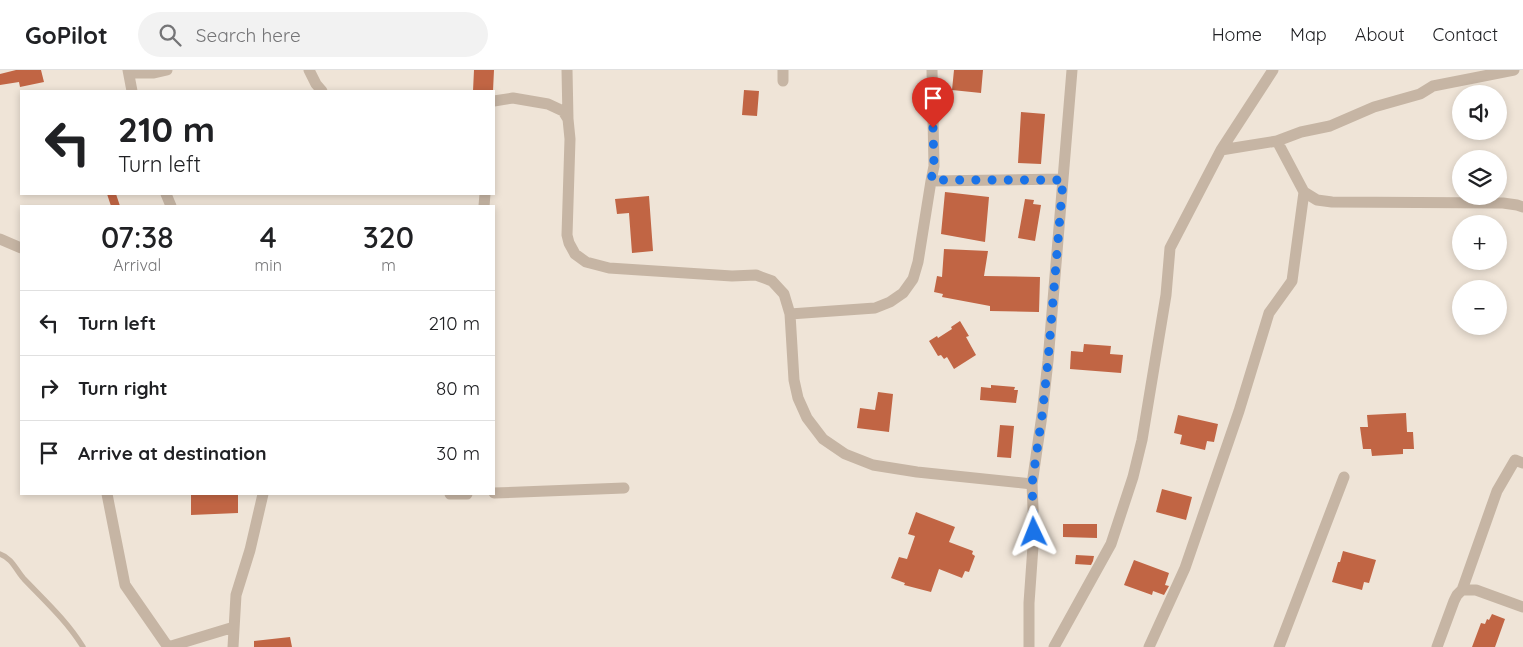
<!DOCTYPE html>
<html lang="en">
<head>
<meta charset="utf-8">
<style>
	body { margin:0; font-family:Quicksand,sans-serif; background:#f2f2f2; color:#202124; height:100vh; display:flex; flex-direction:column; font-size:19px; white-space:nowrap }
	* { box-sizing:border-box; margin:0 }
	p { font-size:16px; color:#757577 }
	.icon { flex:none; width:28px; height:28px; fill:none; stroke:currentColor; stroke-width:2; stroke-linecap:round; stroke-linejoin:round }
	.map { position:relative; flex:1; overflow:hidden }
	.drawer { position:absolute; left:20px; top:135px; width:475px; height:290px; display:flex; flex-direction:column; background:#fff; border-radius:0px; box-shadow:0 2px 8px #0003 }
	.drawer>* { flex:none }
	.guide { position:absolute; left:20px; top:20px; width:475px; height:105px; border-radius:0px; box-shadow:0 2px 8px #0003; background:#fff; color:#202124; overflow:hidden }
	.tools { position:absolute; left:1452px; top:15px; display:grid; gap:10px }
	.tools a { display:grid; place-items:center; width:55px; height:55px; border-radius:50%; background:#fff; box-shadow:0 2px 8px #0003; font-size:25px }
	.pin { position:absolute; display:grid; place-items:center; width:42px; height:42px; color:#fff; margin:-51px -21px; border-radius:50% 50% 50% 0; rotate:-45deg; box-shadow:0 0 5px #0007 }
	.pin .icon { rotate:45deg }
	.me { position:absolute; width:55px; margin:-28px; rotate:358deg; stroke-linejoin:round; filter:drop-shadow(0 0 4px #0008) }
	.turn { display:flex; align-items:center; gap:18px; height:105px; padding:0 15px; font-size:22px }
	.turn .icon { width:65px; height:65px; stroke-width:2.5 }
	.turn b { display:block; font-size:35px; line-height:42px }
	.eta { display:flex; justify-content:space-evenly; align-items:center; height:85px; text-align:center }
	.eta b { font-size:30px; font-weight:600; line-height:35px }
	ul { padding:0; list-style:none }
	li { display:flex; align-items:center; gap:15px; height:65px; padding:0 15px; border-top:1px solid #e0e0e0 }
	li div { flex:1 }
	li b { display:block; font-size:19px }
	li em { font-style:normal }
	header { display:flex; align-items:center; gap:30px; box-sizing:border-box; height:70px; padding:0 25px; background:#fff; border-bottom:1px solid #e0e0e0 }
	header strong { font-size:24px }
	nav { display:flex; gap:28px; margin-inline-start:auto; font-size:18px }
	.search { width:350px; height:45px; background:#f2f2f2; display:flex; align-items:center; gap:12px; box-sizing:border-box; padding:0 18px; border-radius:28px; color:#757577; font-size:19px }
	.map>svg:first-child { display:block }
</style>
</head>
<body>
<header>
<strong>GoPilot</strong>
<div class="search"><svg class="icon" aria-label="search" viewBox="0 0 24 24"><circle cx="10" cy="10" r="6"/><path d="M15 15l6 6"/></svg>Search here</div>
<nav><a>Home</a><a>Map</a><a>About</a><a>Contact</a></nav>
</header>
<div class="map">
<svg width="1523" height="577" viewBox="0 0 1523 577">
	<rect width="100%" height="100%" fill="#efe4d7"/>
	<!-- building -->
	<path fill="#c16544" d="M16 0H41L44 12 20 17 19 12 0 15V4Z
		M474 0H494L493 21H473Z
		M954 0H983L981 23 952 20Z
		M744 20 759 21 757 46 742 45Z
		M1021 42 1045 44 1041 94 1018 93Z
		M945 122 989 127 985 172 941 164Z
		M107 124H116L120 136H111Z
		M649 126 653 181 632 183 629 143 617 144 615 129Z
		M1025 129 1034 130 1033 134 1041 135 1035 171 1018 168Z
		M944 179 988 181 984 206 1040 207 1039 242 990 241V236L942 227 943 224 934 222 937 206 942 207Z
		M960 251 969 266 966 267 976 285 954 299 947 287 944 289 941 285 938 286 929 271 937 266 938 268 952 259 951 257Z
		M1084 274 1111 276 1110 284 1123 285 1121 303 1070 299 1071 281 1083 282Z
		M991 315 1015 317 1014 320H1018L1016 333 980 330 981 317 991 318Z
		M878 322 893 324 889 362 857 358 860 338 875 340Z
		M1406 343 1407 362H1413L1414 379H1403V384L1372 386 1371 379H1363L1360 357H1368L1367 345Z
		M1178 345 1218 354 1214 372 1207 371 1205 380 1180 374 1182 365 1174 363Z
		M1000 355 1014 356 1011 388 997 387Z
		M1162 419 1192 427 1186 450 1156 442Z
		M191 424H238V443L191 445Z
		M916 442 955 457 949 472 973 481 972 484 975 486 969 502 965 501 962 508 939 499 931 522 904 515 905 513 891 508 899 487 907 489 915 466 908 464Z
		M1063 454H1097V468L1063 467Z
		M1343 481 1376 490 1369 513 1364 512 1362 520 1332 512 1338 492H1340Z
		M1076 485 1094 486 1093 491 1091 495 1075 494Z
		M1134 490 1169 503 1165 515 1169 516 1164 525 1153 521 1152 525 1124 515Z
		M1492 544 1505 549 1495 577H1472L1481 553 1485 554 1487 549 1489 550Z
		M290 567 292 577H254V571Z"/>
	<g fill="none" stroke-linecap="round" stroke-linejoin="round">
		<!-- service -->
		<path stroke="#c6b5a4" stroke-width="5.5" d="M0 484C12 488 16 500 24 509 45 531 67 551 83 577"/>
		<!-- minor -->
		<path stroke="#c6b5a4" stroke-width="11" d="M128 0 132 21
			M309 0 316 14 322 21
			M567 0 568 49
			M129 3H154L167 0
			M783 11V0
			M494 31 513 28 548 34 563 41 568 49 570 69 567 165 569 173 575 184 586 192 609 198 732 206 756 205 772 211 784 224 790 244 794 310 798 328 807 348 823 369 845 384 873 395 917 402 1032 414
			M1277 71 1304 122 1317 130 1332 132 1503 133 1517 135 1523 137
			M1221 80 1277 71 1301 62 1330 56 1374 37 1420 24 1433 16 1514 0
			M931 111 1063 109
			M166 124 171 136
			M484 136 485 124
			M0 169 21 178
			M790 244 875 238 890 232 903 223 913 209 918 192 931 111 934 96 932 0
			M494 423 624 418
			M107 424 125 515 168 577
			M450 424H467
			M1462 520H1476L1523 537
			M168 577 234 557
			M233 577 236 525 250 480 263 424
			M1029 577V533L1034 462 1032 414 1042 345 1048 291 1072 0
			M1054 577 1111 474 1133 407 1142 370 1166 225 1170 178 1221 80 1273 0
			M1149 577 1185 498 1239 341 1269 243 1292 211 1304 122
			M1279 577 1344 407
			M1437 577 1454 531 1457 525 1462 520 1497 421 1515 390 1523 393"/>
	</g>
	<g fill="none" stroke-linecap="round" stroke-linejoin="round">
		<!-- route -->
		<path stroke="#1a73e8" stroke-width="9" stroke-dasharray="0 16.2" d="M933 58 934 96 931 110H1063L1048 291 1042 346 1032 414 1034 462"/>
	</g>
</svg>
<div class="tools">
<a><svg class="icon" aria-label="sound" viewBox="0 0 24 24"><path d="M4 9h4l5-4v14l-5-4H4zM17 9q2 3 0 6"/></svg></a>
<a><svg class="icon" aria-label="layers" viewBox="0 0 24 24"><path d="M12 4l9 5-9 5-9-5zM3 14l9 5 9-5"/></svg></a>
<a>+</a>
<a>−</a>
</div>
<div class="pin" style="left:933px;top:58px;background:#d93025"><svg class="icon" aria-label="arrive" viewBox="0 0 24 24"><path d="M6 21V4h12l-3 4 3 4H6"/></svg></div>
<svg class="me" style="left:1034px;top:462px" viewBox="-20 -20 40 40"><path d="M0-17L14 15 0 8-14 15z" fill="#1a73e8" stroke="#fff" stroke-width="4"/></svg>
<div class="guide">
<div class="turn"><svg class="icon" aria-label="left" viewBox="0 0 24 24"><path d="M17 20v-9H6M10 6l-5 5 5 5"/></svg><div><b>210 m</b>Turn left</div></div>
</div>
<section class="drawer">
<div class="eta">
<div><b>07:38</b><p>Arrival</p></div>
<div><b>4</b><p>min</p></div>
<div><b>320</b><p>m</p></div>
</div>
<ul>
<li><svg class="icon" aria-label="left" viewBox="0 0 24 24"><path d="M17 20v-9H6M10 6l-5 5 5 5"/></svg><div><b>Turn left</b></div><em>210 m</em></li>
<li><svg class="icon" aria-label="right" viewBox="0 0 24 24"><path d="M7 20v-9h11M14 6l5 5-5 5"/></svg><div><b>Turn right</b></div><em>80 m</em></li>
<li><svg class="icon" aria-label="arrive" viewBox="0 0 24 24"><path d="M6 21V4h12l-3 4 3 4H6"/></svg><div><b>Arrive at destination</b></div><em>30 m</em></li>
</ul>
</section>
</div>
</body>
</html>
